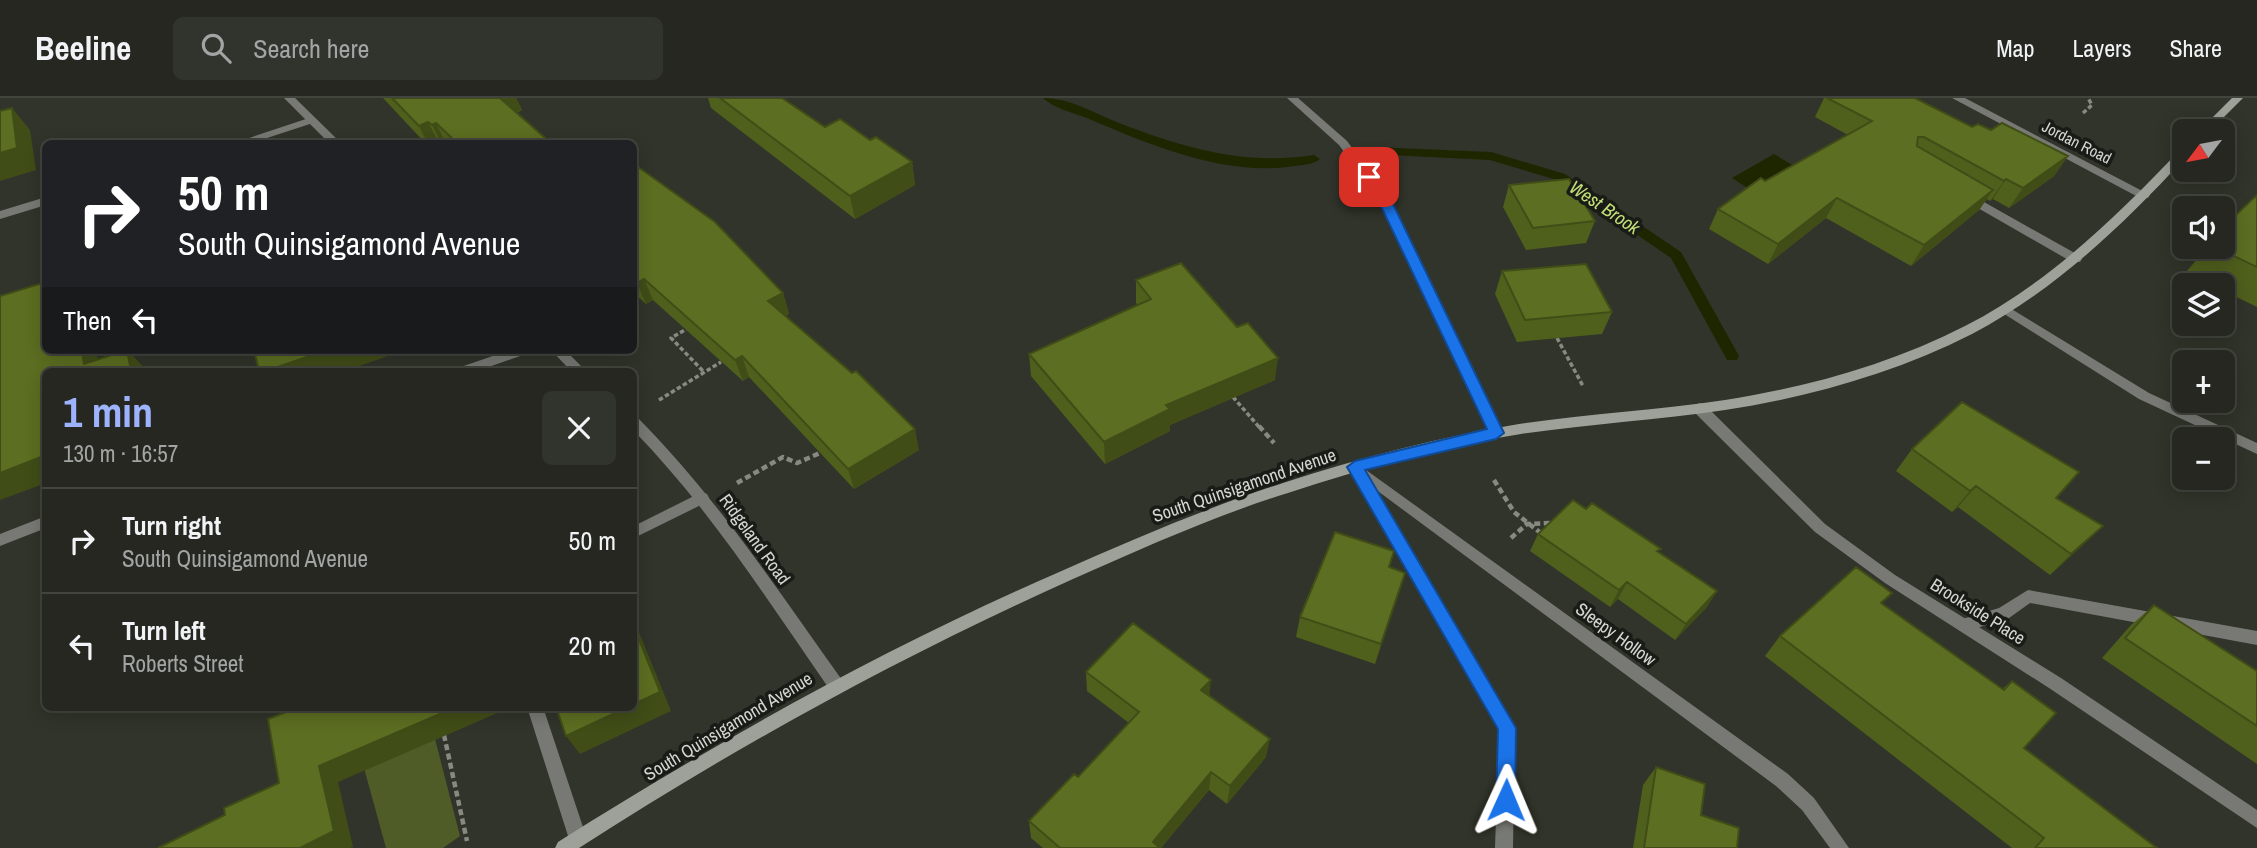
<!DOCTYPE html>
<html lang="en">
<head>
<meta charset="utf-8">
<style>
	body { margin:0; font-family:"Archivo Narrow",sans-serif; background:#31332d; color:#f1f3f6; height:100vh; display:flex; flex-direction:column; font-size:26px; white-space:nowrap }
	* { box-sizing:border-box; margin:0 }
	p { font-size:23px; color:#a3a5a5 }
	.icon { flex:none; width:38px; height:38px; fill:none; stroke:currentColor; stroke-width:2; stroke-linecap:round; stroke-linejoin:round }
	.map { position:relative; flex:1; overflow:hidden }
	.drawer { position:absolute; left:42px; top:270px; width:595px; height:343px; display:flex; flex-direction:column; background:#252720; border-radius:10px; box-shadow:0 4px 18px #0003,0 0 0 2px #42443e }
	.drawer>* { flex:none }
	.guide { position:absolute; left:42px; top:42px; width:595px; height:214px; border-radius:10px; box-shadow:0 4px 18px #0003,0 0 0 2px #42443e; background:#202124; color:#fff; overflow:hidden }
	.needle { width:46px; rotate:238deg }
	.tools { position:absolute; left:2172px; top:21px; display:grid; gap:14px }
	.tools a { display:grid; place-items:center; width:63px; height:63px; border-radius:10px; background:#252720; box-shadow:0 4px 18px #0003,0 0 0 2px #42443e; font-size:35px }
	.pin { position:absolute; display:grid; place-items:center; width:60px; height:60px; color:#fff; margin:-30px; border-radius:14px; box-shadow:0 4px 10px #0006 }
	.me { position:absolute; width:77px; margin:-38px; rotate:1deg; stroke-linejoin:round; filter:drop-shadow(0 0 5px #0008) }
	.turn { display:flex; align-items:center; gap:24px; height:147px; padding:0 21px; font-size:32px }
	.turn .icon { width:91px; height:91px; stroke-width:2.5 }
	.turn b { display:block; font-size:49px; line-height:60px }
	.then { display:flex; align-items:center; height:66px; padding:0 21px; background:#0003; gap:14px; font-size:26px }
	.round { display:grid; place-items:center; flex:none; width:74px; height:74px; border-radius:10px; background:#31332d }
	.head { display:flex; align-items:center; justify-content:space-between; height:119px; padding:0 21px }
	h1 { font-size:42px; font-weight:700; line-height:52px; color:#9eb3fd }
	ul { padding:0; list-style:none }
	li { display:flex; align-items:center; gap:21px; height:105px; padding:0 21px; border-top:2px solid #42443e }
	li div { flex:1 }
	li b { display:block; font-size:26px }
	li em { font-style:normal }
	header { display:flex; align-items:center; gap:42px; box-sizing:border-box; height:98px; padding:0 35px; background:#252720; border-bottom:2px solid #42443e }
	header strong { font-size:33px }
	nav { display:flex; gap:38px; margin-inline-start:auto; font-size:24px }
	.search { width:490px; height:63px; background:#31332d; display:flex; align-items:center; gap:18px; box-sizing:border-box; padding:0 24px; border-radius:10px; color:#a3a5a5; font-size:26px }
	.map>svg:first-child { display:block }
</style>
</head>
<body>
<header>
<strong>Beeline</strong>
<div class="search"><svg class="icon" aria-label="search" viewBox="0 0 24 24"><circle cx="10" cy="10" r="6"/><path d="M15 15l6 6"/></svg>Search here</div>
<nav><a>Map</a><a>Layers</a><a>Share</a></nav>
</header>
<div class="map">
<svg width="2257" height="750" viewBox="0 0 2257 750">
	<rect width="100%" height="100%" fill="#31342a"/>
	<!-- green -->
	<path fill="#4f5c27" d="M356 641H435L460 738 443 750H386Z"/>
	<!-- water -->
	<path fill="#1e2600" d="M1774 56 1799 71 1757 96 1732 80Z"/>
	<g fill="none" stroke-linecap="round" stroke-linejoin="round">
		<!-- stream -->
		<path fill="#1e2600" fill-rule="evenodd" d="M1043 0C1070 0 1094 15 1119 25 1185 50 1243 68 1314 57L1320 61C1314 66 1304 67 1295 68 1225 79 1150 47 1087 20 1073 15 1054 10 1043 0Z
			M1374 49 1491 54 1565 76 1681 154 1739 258 1737 262H1727L1671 160 1557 82 1490 62 1370 56 1368 53Z"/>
		<!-- path-far1 -->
		<path stroke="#888a82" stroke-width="3.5" stroke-dasharray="4.5 2.5" stroke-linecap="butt" d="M2083 15 2092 7 2088 0
			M690 229 671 240 704 274
			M1557 240 1583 288
			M1233 299 1260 330
			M659 302 721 264"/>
		<!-- path -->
		<path stroke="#888a82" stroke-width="4.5" stroke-dasharray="6 3.5" stroke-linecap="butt" d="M1259 328 1274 345
			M1494 382 1514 414 1542 436
			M737 385 783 359 797 365 820 355
			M1511 440 1527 426 1551 425
			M444 637 467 743"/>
		<!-- service -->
		<path fill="#787974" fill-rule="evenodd" d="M1968 95 2080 158 2082 161 2080 164H2072L1964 102V96Z
			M2005 207 2149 295 2257 345V356L2139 301 2001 214 1999 211 2001 208Z
			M702 394 707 396 709 400 707 404 634 440V428Z
			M2028 492 2257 533V547L2030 505 2009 520 1964 534 1959 532 1956 527 1959 522 1999 510Z
			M527 609H543L587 741 584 747 578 749 572 747 569 741Z"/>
		<!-- minor -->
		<path fill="#787974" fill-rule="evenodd" d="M1287 0H1298L1347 43 1392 104 1503 335 1501 339H1491L1489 335 1381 105 1339 47Z
			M1952 0H1965L2150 97 2148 100H2140Z
			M312 19 317 22 316 24 249 46H231Z
			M46 99V107L0 121V113Z
			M510 252H530L529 255 477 273H456L458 270Z
			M1699 305 1704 306 1825 426 1895 477 2061 580 2257 712V730L2049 590 1885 485 1815 434 1694 314 1692 310Z
			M1355 364 1788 676 1814 700 1849 750H1830L1802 712 1776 688 1375 391 1515 630 1513 750H1495L1499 631 1350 373 1348 369 1350 365Z
			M46 418V430L0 448V436Z"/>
		<!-- tertiary -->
		<path fill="#787974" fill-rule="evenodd" d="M284 0H295L342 46H330Z
			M551 252H565L586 273H571Z
			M634 320 639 321C717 400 778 492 842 582L844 587 842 592 836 594 830 592C768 503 710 411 634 333Z"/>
		<!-- secondary -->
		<path fill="#9ea199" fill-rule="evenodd" d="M2232 0H2243L2210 33H2199Z
			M2184 51V61C2122 128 2054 193 1972 236 1895 275 1810 299 1725 312 1658 322 1589 326 1521 336 1442 348 1364 370 1288 395 1214 418 1143 450 1073 481 901 558 737 648 579 750H555L558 744C718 643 883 551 1057 475 1131 442 1206 410 1283 385 1360 360 1439 339 1519 326 1587 316 1657 312 1725 302 1808 289 1891 266 1965 228 2049 185 2116 119 2180 52Z"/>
	</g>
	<!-- wall -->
	<path fill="#4f5f1c" d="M383 0H516L522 12 517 15 552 46H426Z
		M708 0H782L825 29 870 42 912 64 915 87 855 121 711 10Z
		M1824 0H1915L1972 29 1991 32 2068 58 2054 78 2009 110 1993 101 1990 103 1987 101 1979 112 1911 168 1826 120 1768 166 1709 131 1718 111 1765 83 1848 37 1815 19Z
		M634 66 783 195 789 216 785 218 919 352 854 391 749 279 743 283 653 202 646 206 634 195Z
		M1509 87 1595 123 1586 145 1526 152 1503 109Z
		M2257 97V209L2222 192V187H2213L2186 174 2199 159 2198 158 2206 149H2222V130Z
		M1502 173 1612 214 1602 236 1517 244 1495 196Z
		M1136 182 1275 282 1170 327V333L1105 366 1031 278 1029 256 1138 207 1136 205Z
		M1912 351 2056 400 2103 428 2050 477 1958 409 1952 414 1896 373Z
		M1538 436 1659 454 1717 493 1706 510 1675 542 1618 501 1610 509 1530 453Z
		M1390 470 1405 475 1375 566 1296 539 1300 519Z
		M1882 506 2002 591 2012 583 2024 650 2157 750H2012L1765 558 1780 538Z
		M2154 507 2257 573V666L2102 560 2131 527Z
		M1086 574 1210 598 1266 659 1227 706 1209 692 1161 750H1043L1031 740 1029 723 1078 679 1129 625 1087 593Z
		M1656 669 1701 717 1737 750H1633L1643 687Z"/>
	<!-- shaded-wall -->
	<path fill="#404d17" d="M498 0H516L522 12 507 19Z
		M12 10 30 32 36 72 0 83V55Z
		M428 24 439 45 428 46 419 28Z
		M436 25 446 46H442L432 27Z
		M2068 58 2054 78 2009 110 2023 90Z
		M912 64 915 87 855 121 850 98Z
		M2006 81 1993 101 1990 103 2004 83Z
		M1993 92 1979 112 1911 168 1924 147Z
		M1837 100 1826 120 1768 166 1778 146Z
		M644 181 653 202 646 206 637 185Z
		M783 195 789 216 774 225 768 203Z
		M82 252H96L100 273 84 266Z
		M128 252 145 271V273H131Z
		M327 252H405L345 273H266Z
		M742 258 749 279 743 283 735 262Z
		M1278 260 1275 282 1170 327V333L1105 366 1104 344 1166 307Z
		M915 331 919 352 854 391 848 371Z
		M46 357V385L0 402V375Z
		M1976 388 1958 409 1952 414 1970 393Z
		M2103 428 2081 449 2050 477 2071 456Z
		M1405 475 1399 495 1375 566 1381 546Z
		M1627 484 1618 501 1610 509 1619 492Z
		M1717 493 1706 510 1675 542 1686 526Z
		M634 522 671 613 580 656 566 638 628 609H634Z
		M1211 582 1209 601 1201 592Z
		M456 609 509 610 338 684 353 749 351 750H300L319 668Z
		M1270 641 1266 659 1227 706 1230 688Z
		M1211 674 1209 692 1161 750 1153 744Z"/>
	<!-- building -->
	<path fill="#5c6e21" stroke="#404d17" stroke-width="2" d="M392 0H500L552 46H458L436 25 432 27 428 24 419 28Z
		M720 0H782L825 29 840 21 870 42 876 39 912 64 850 98Z
		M1827 0H1915L1972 29 1978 26 1991 32 2002 25 2068 58 2023 90 2006 81 2004 83 1924 39H1918L1917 48 1993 92 1924 147 1837 100 1778 146 1718 111 1761 80 1765 83 1872 23Z
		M12 10 17 50 0 55V13Z
		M634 66 715 124 783 195 768 203 852 275 856 273 915 331 848 371 742 258 735 262 644 181 637 185 634 182Z
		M1569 81 1595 123 1533 130 1509 87Z
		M2257 97V169L2215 149H2222V135L2225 132 2222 130Z
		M1181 165 1237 229 1248 225 1278 260 1166 307 1170 311 1104 344 1029 256 1151 201 1136 182Z
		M1586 166 1612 214 1525 222 1502 173Z
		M46 184V252H82L84 266 127 252 131 273H46V357L0 375V198Z
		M254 252H327L266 273H259Z
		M1962 304 2079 374 2056 400 2103 428 2071 456 1976 388 1970 393 1912 351Z
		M1573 402 1586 411 1592 405 1661 451 1657 453 1717 493 1686 526 1627 484 1619 492 1538 436Z
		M1335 434 1394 453 1389 469 1405 475 1381 546 1300 519Z
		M1856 469 1892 495 1881 505 2004 592 2012 583 2056 615 2024 650 2157 750H2035L2044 740 1780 538Z
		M2154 507 2257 573V628L2125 540Z
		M1133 525 1211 582 1201 592 1270 641 1230 688 1211 674 1153 744 1160 750H1060L1029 723 1074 676 1078 679 1139 614 1086 574Z
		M634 529 660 594 634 606Z
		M285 609H456L319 668 334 733 300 750H158L225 717 224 710 279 685 268 621 286 614Z
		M556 609H628L566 638Z
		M1656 669 1705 686 1701 717 1739 730 1737 750H1644Z"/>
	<!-- route -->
	<path fill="#1a73e8" stroke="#114b97" stroke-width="2" d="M1369 75 1373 76 1392 104 1504 335 1496 341 1365 372 1516 630 1515 702 1512 708 1506 711 1499 708 1496 702 1498 631 1347 369 1355 363 1487 331 1379 104 1362 79Z"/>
	<g text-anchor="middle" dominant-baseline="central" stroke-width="7" stroke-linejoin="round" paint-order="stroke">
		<!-- far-street labels -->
		<g font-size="16" fill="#d4d6d0" stroke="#191b17">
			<text transform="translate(2077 44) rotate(27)">Jordan Road</text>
		</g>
		<!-- street labels -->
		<g font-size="18" fill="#d4d6d0" stroke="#191b17">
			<text transform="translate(1244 387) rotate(-19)">South Quinsigamond Avenue</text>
			<text transform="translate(755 441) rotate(54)">Ridgeland Road</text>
			<text transform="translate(1978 513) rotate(32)">Brookside Place</text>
			<text transform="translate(1616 536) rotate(36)">Sleepy Hollow</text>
			<text transform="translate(728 628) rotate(-31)">South Quinsigamond Avenue</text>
		</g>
		<!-- water labels -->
		<g font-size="19" font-style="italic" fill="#c2de76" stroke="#191b17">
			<text transform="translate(1605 109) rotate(34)">West Brook</text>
		</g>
	</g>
</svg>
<div class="tools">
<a><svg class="needle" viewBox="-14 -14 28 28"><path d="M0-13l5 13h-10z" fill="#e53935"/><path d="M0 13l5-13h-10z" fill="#a3a5a5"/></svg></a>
<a><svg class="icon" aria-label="sound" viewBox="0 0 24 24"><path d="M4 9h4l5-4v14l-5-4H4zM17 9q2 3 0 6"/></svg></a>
<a><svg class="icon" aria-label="layers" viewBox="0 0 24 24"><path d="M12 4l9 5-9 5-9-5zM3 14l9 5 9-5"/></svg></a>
<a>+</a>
<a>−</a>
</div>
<div class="pin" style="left:1369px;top:79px;background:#d93025"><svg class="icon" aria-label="arrive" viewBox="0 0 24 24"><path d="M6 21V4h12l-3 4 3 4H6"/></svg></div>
<svg class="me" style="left:1506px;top:702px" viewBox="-20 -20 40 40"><path d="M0-17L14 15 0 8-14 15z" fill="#1a73e8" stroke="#fff" stroke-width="4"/></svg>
<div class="guide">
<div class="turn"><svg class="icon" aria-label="right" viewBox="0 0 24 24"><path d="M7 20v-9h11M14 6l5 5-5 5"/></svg><div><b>50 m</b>South Quinsigamond Avenue</div></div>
<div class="then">Then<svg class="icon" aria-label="left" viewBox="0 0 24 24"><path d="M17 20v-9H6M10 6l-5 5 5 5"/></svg></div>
</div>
<section class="drawer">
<div class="head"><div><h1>1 min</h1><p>130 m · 16:57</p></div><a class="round"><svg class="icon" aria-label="close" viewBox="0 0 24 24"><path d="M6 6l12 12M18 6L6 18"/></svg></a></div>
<ul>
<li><svg class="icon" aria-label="right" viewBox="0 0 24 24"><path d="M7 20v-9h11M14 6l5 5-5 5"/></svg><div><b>Turn right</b><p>South Quinsigamond Avenue</p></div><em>50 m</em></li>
<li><svg class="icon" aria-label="left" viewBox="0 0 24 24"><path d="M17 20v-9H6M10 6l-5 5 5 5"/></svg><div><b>Turn left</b><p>Roberts Street</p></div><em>20 m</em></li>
</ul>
</section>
</div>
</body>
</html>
